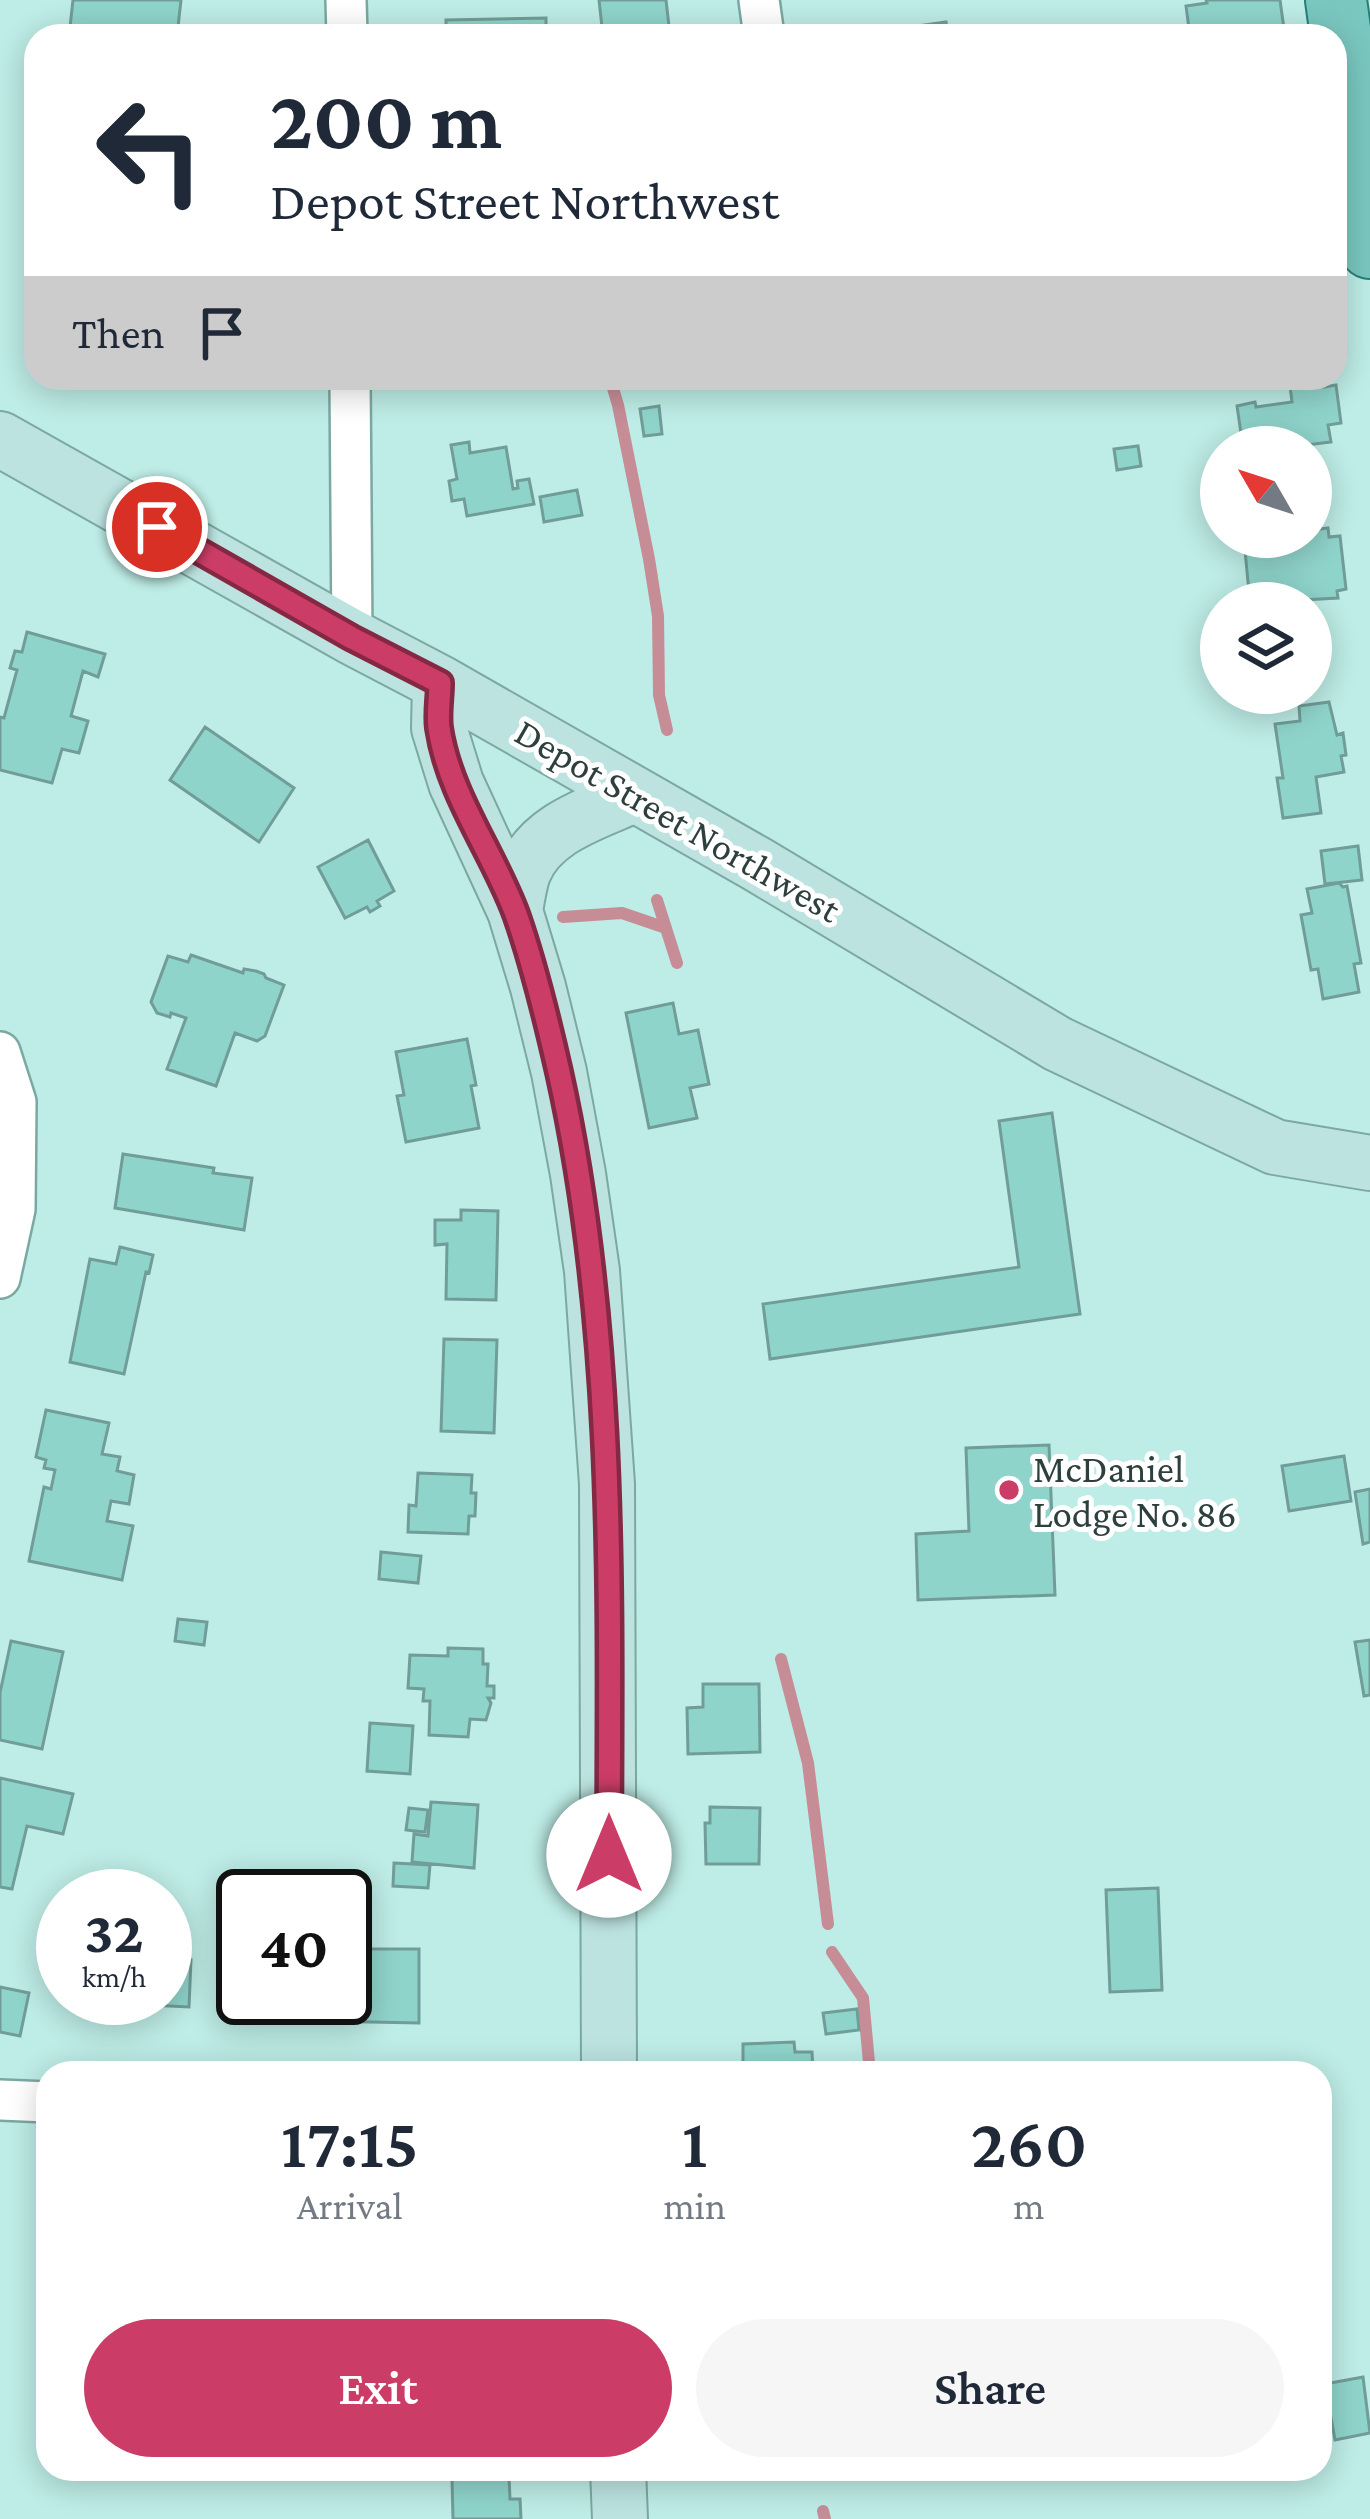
<!DOCTYPE html>
<html lang="en">
<head>
<meta charset="utf-8">
<style>
	body { margin:0; font-family:"Crimson Pro",serif; background:#f6f6f7; color:#1f2937; height:100vh; display:flex; flex-direction:column; font-size:45px; white-space:nowrap }
	* { box-sizing:border-box; margin:0 }
	p { font-size:39px; color:#747a83 }
	.icon { flex:none; width:66px; height:66px; fill:none; stroke:currentColor; stroke-width:2; stroke-linecap:round; stroke-linejoin:round }
	.map { position:relative; flex:1; overflow:hidden }
	.panel { position:absolute; left:36px; top:2061px; width:1296px; height:420px; display:flex; flex-direction:column; background:#fff; border-radius:36px; box-shadow:0 6px 30px #0003 }
	.panel>* { flex:none }
	.hud { position:absolute; left:24px; top:24px; width:1323px; height:366px; border-radius:36px; box-shadow:0 6px 30px #0003; background:#fff; color:#1f2937; overflow:hidden }
	.needle { width:78px; rotate:309deg }
	.tools { position:absolute; left:1200px; top:426px; display:grid; gap:24px }
	.tools a { display:grid; place-items:center; width:132px; height:132px; border-radius:50%; background:#fff; box-shadow:0 6px 30px #0003; font-size:60px }
	.speed { position:absolute; left:36px; top:1869px; display:flex; gap:24px; font-size:60px; font-weight:700; text-align:center }
	.speed>* { display:grid; place-content:center; width:156px; height:156px; border-radius:50%; background:#fff; box-shadow:0 6px 30px #0003; line-height:1 }
	.speed small { font-size:30px; font-weight:400 }
	.speed .limit { border:6px solid #111; border-radius:18px; background:#fff; color:#111 }
	.pin { position:absolute; display:grid; place-items:center; width:102px; height:102px; color:#fff; margin:-51px; border:6px solid #fff; border-radius:50%; box-shadow:0 3px 12px #0007 }
	.me { position:absolute; width:132px; margin:-66px; rotate:0deg; stroke-linejoin:round; filter:drop-shadow(0 0 9px #0008) }
	.turn { display:flex; align-items:center; gap:42px; height:252px; padding:0 48px; font-size:54px }
	.turn .icon { width:156px; height:156px; stroke-width:2.5 }
	.turn b { display:block; font-size:84px; line-height:102px }
	.then { display:flex; align-items:center; height:114px; padding:0 48px; background:#0003; gap:24px; font-size:45px }
	.eta { display:flex; justify-content:space-evenly; align-items:center; height:204px; text-align:center }
	.eta b { font-size:72px; font-weight:600; line-height:84px }
	.action { display:flex; gap:24px; margin-top:auto; padding:24px 48px }
	.action a { flex:1; height:138px; border-radius:72px; background:#cb3d67; color:#fff; font-size:48px; font-weight:600; line-height:138px; text-align:center }
	.action a+a { background:#f6f6f7; color:#1f2937 }
	.map>svg:first-child { display:block }
</style>
</head>
<body>
<div class="map">
<svg width="1370" height="2519" viewBox="0 0 1370 2519">
	<rect width="100%" height="100%" fill="#beece6"/>
	<g fill="none" stroke-linecap="round" stroke-linejoin="round">
		<!-- stream -->
		<path stroke="#c68d97" stroke-width="12" d="M610 378 618 405 649 559 658 616 659 695 667 730
			M657 900 677 963
			M563 917 622 913 666 928
			M781 1659 808 1763 828 1924
			M832 1952 863 1998 870 2073
			M823 2511 825 2519"/>
	</g>
	<!-- building -->
	<path fill="#8fd4cb" stroke="#719d98" stroke-width="3" d="M73 0H181L177 36H69Z
		M599 0H666L670 35 603 36Z
		M1206 0H1280L1285 36H1212L1211 33 1190 36 1186 6 1207 3Z
		M546 18V36H446V20Z
		M946 22 948 36H853V35Z
		M1289 378H1322L1324 387 1336 385 1341 423 1328 425 1331 442 1298 446V444L1243 447 1237 406 1255 402 1256 407 1292 402Z
		M659 406 662 434 644 436 640 409Z
		M469 442 470 453 506 447 513 489 518 488 517 481 529 479 534 504 467 516 464 499 452 501 449 481 457 479 451 445Z
		M1138 446 1141 466 1117 470 1114 449Z
		M577 490 582 515 544 522 540 497Z
		M1328 528 1329 537 1340 536 1346 589 1337 591 1338 598 1250 603 1244 540 1259 537H1311V530Z
		M27 632 105 654 98 677 83 671 71 716 88 721 79 753 62 749 52 783 0 770V717L4 718 17 670 10 668 15 651 22 652Z
		M1329 702 1337 735 1343 733 1346 755 1341 756 1344 772 1316 777 1321 813 1283 818 1277 778H1283L1275 724 1300 721 1299 706Z
		M205 727 294 788 259 842 170 780Z
		M368 840 394 891 377 901 380 906 370 912 367 907 345 918 318 867Z
		M1358 846 1362 880 1325 884 1321 851Z
		M1339 883 1343 887 1347 886 1361 963 1354 964 1359 992 1323 999 1318 969 1311 970 1301 915 1312 913 1307 889Z
		M191 955 243 973 244 969 256 971 264 974 266 978 284 985 265 1036 257 1041 235 1033 216 1086 167 1069 186 1018 171 1013 170 1017 157 1013 151 1002 168 956 188 962Z
		M673 1003 679 1034 698 1030 709 1084 690 1088 697 1118 649 1128 626 1013Z
		M467 1039 476 1085 471 1086 479 1128 406 1142 397 1096 404 1095 396 1052Z
		M1052 1113 1080 1314 770 1359 763 1304 1019 1267 999 1121Z
		M123 1154 214 1168 213 1173 252 1178 244 1230 115 1208Z
		M461 1210 498 1211 496 1300 446 1299 447 1244 435 1245V1220H461Z
		M120 1247 153 1255 149 1273 146 1272 124 1374 70 1362 90 1259 116 1264Z
		M444 1339 497 1340 494 1433 441 1431Z
		M46 1410 109 1423 102 1454 120 1457 117 1471 134 1475 129 1504 111 1501 107 1521 133 1526 122 1580 29 1561 44 1487 51 1489 55 1470 44 1468 46 1460 36 1457Z
		M1049 1445 1055 1595 918 1600 916 1534 969 1531 966 1448Z
		M1344 1456 1351 1501 1289 1511 1282 1466Z
		M418 1473 472 1475 471 1493H476L475 1516H469L468 1534 408 1532 409 1505 416 1506Z
		M1370 1489V1542L1363 1544 1355 1492Z
		M381 1552 421 1556 418 1583 379 1579Z
		M178 1619 207 1622 204 1645 175 1641Z
		M1370 1640V1695L1364 1696 1355 1642Z
		M11 1641 63 1652 42 1749 0 1740V1693Z
		M448 1648 483 1649V1664H488L487 1686H494V1698H488L491 1703 486 1720 470 1719 468 1737 429 1735 430 1701H423L424 1689 408 1688 410 1655 448 1656Z
		M703 1684H759L760 1752 688 1754 687 1708 703 1707Z
		M370 1723 413 1726 410 1774 367 1771Z
		M0 1778 73 1794 63 1834 27 1826 12 1889 0 1887Z
		M431 1802 478 1805 474 1868 412 1862 414 1834 428 1836Z
		M710 1807 760 1808 759 1864H706L705 1823H710Z
		M409 1808 428 1810 425 1832 406 1830Z
		M394 1863 430 1865 428 1888 393 1886Z
		M1158 1888 1162 1990 1110 1992 1106 1890Z
		M226 1889 255 1892V1896H243V1914L224 1912Z
		M345 1949H419V2023L320 2021V1998H345Z
		M165 1959 191 1960 189 2007 128 2004 129 1998H165Z
		M0 1987 29 1993 20 2036 0 2032Z
		M857 2009 859 2030 826 2034 823 2013Z
		M794 2042 795 2052H812L813 2073H735V2067L743 2066V2044Z
		M1363 2377 1370 2433 1335 2440 1325 2384Z
		M509 2477 510 2499H520L521 2519H453L452 2479Z"/>
	<g fill="none" stroke-linecap="round" stroke-linejoin="round">
		<!-- street casing -->
		<g stroke="#7ca8a2" stroke-width="44">
			<path id="street" d="M346 0 347 36
				M759 0 764 36
				M350 378 352 637
				M0 1052 16 1102 15 1209 0 1278
				M0 2100 48 2102"/>
		</g>
		<!-- secondary casing -->
		<g stroke="#7ca8a2" stroke-width="58">
			<path id="secondary" d="M0 439 352 637 440 683 757 864 1058 1044 1275 1147 1370 1163
				M440 683 439 728 456 783 515 911 538 987 559 1072 578 1174 592 1271 607 1484 609 2073
				M515 911C517 899 519 885 523 873 540 828 594 813 634 795
				M618 2469 620 2519"/>
		</g>
		<!-- primary casing -->
		<g stroke="#258077" stroke-width="64">
			<path id="primary" d="M1336 0 1370 248"/>
		</g>
		<!-- street -->
		<use href="#street" stroke="#fff" stroke-width="39"/>
		<!-- secondary -->
		<use href="#secondary" stroke="#bce3e0" stroke-width="54"/>
		<!-- primary -->
		<use href="#primary" stroke="#7ac7c0" stroke-width="60"/>
	</g>
	<g fill="none" stroke-linecap="round" stroke-linejoin="round">
		<!-- route casing -->
		<g stroke="#842843" stroke-width="30">
			<path id="route" d="M157 527 352 638 440 683C440 697 437 714 439 728 449 795 493 852 516 914 534 965 547 1019 559 1072 616 1328 610 1594 609 1855"/>
		</g>
		<!-- route -->
		<use href="#route" stroke="#cb3d67" stroke-width="21"/>
	</g>
	<!-- markers -->
	<circle fill="#cb3d67" stroke="#fff" stroke-width="4.5" cx="1009" cy="1490" r="12"/>
	<g text-anchor="middle" dominant-baseline="central" stroke-width="10" stroke-linejoin="round" paint-order="stroke">
		<!-- street labels -->
		<g font-size="39" fill="#2d403d" stroke="#fff">
			<text transform="translate(678 820) rotate(30)">Depot Street Northwest</text>
		</g>
		<!-- poi labels -->
		<g font-size="39" fill="#2d403d" stroke="#fff" text-anchor="start">
			<text x="1033" y="1468">McDaniel<tspan x="1033" dy="45">Lodge No. 86</tspan></text>
		</g>
	</g>
</svg>
<div class="tools">
<a><svg class="needle" viewBox="-14 -14 28 28"><path d="M0-13l5 13h-10z" fill="#e53935"/><path d="M0 13l5-13h-10z" fill="#747a83"/></svg></a>
<a><svg class="icon" aria-label="layers" viewBox="0 0 24 24"><path d="M12 4l9 5-9 5-9-5zM3 14l9 5 9-5"/></svg></a>
</div>
<div class="speed"><div>32<small>km/h</small></div><div class="limit">40</div></div>
<div class="pin" style="left:157px;top:527px;background:#d93025"><svg class="icon" aria-label="arrive" viewBox="0 0 24 24"><path d="M6 21V4h12l-3 4 3 4H6"/></svg></div>
<svg class="me" style="left:609px;top:1855px" viewBox="-20 -20 40 40"><circle r="19" fill="#fff"/><path d="M0-13L10 11 0 6-10 11z" fill="#cb3d67"/></svg>
<div class="hud">
<div class="turn"><svg class="icon" aria-label="left" viewBox="0 0 24 24"><path d="M17 20v-9H6M10 6l-5 5 5 5"/></svg><div><b>200 m</b>Depot Street Northwest</div></div>
<div class="then">Then<svg class="icon" aria-label="arrive" viewBox="0 0 24 24"><path d="M6 21V4h12l-3 4 3 4H6"/></svg></div>
</div>
<section class="panel">
<div class="eta">
<div><b>17:15</b><p>Arrival</p></div>
<div><b>1</b><p>min</p></div>
<div><b>260</b><p>m</p></div>
</div>
<div class="action"><a>Exit</a><a>Share</a></div>
</section>
</div>
</body>
</html>
